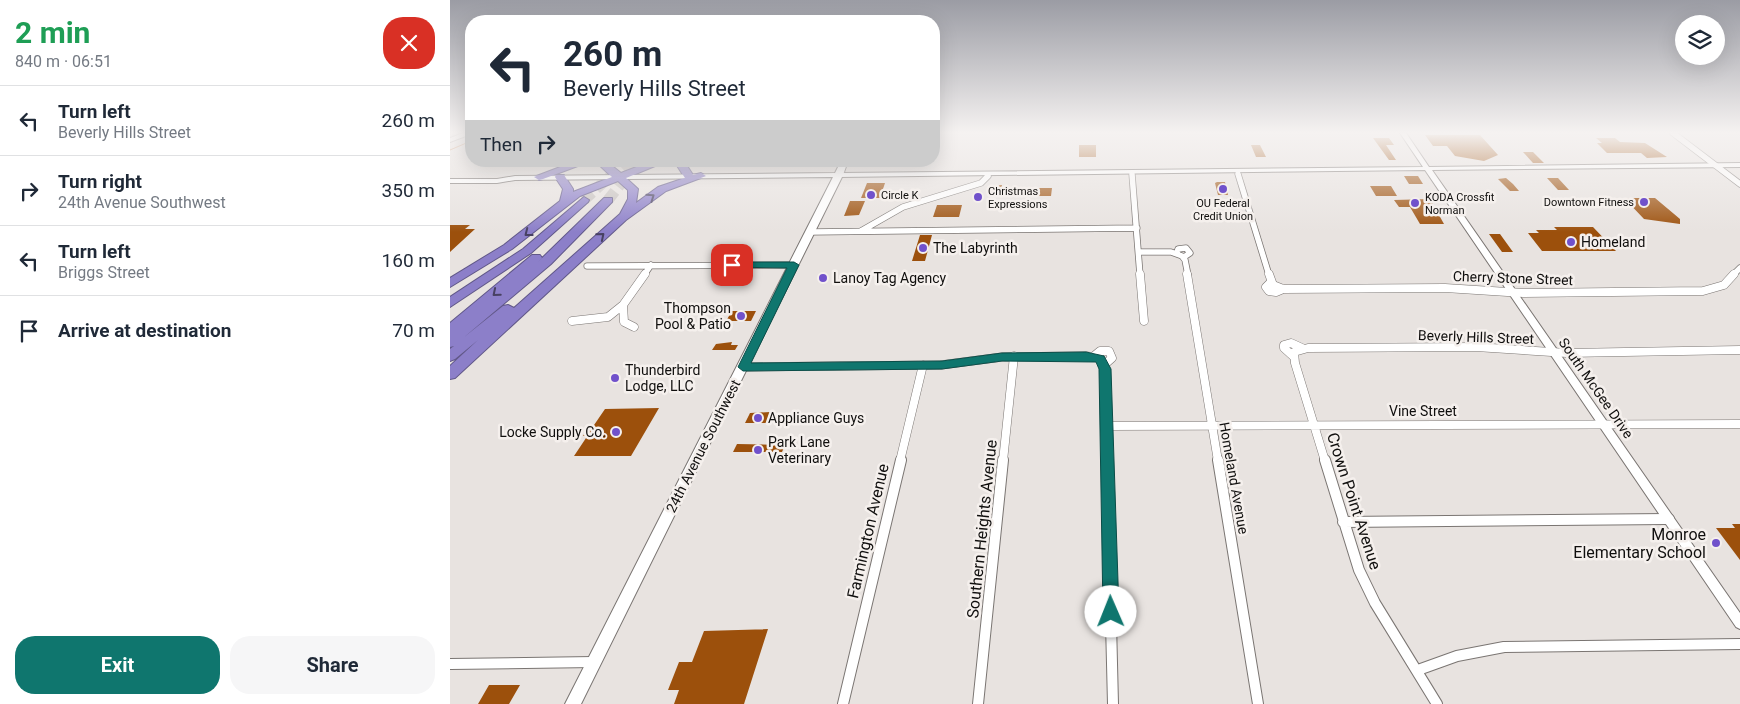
<!DOCTYPE html>
<html lang="en">
<head>
<meta charset="utf-8">
<style>
	body { margin:0; font-family:Roboto,sans-serif; background:#f6f6f7; color:#1f2937; height:100vh; display:flex; flex-direction:column; font-size:19px; white-space:nowrap }
	* { box-sizing:border-box; margin:0 }
	p { font-size:16px; color:#747a83 }
	.icon { flex:none; width:28px; height:28px; fill:none; stroke:currentColor; stroke-width:2; stroke-linecap:round; stroke-linejoin:round }
	.map { position:relative; flex:1; overflow:hidden }
	.drawer { display:flex; flex-direction:column; background:#fff; width:450px }
	.drawer>* { flex:none }
	.hud { position:absolute; left:15px; top:15px; width:475px; height:152px; border-radius:20px; box-shadow:0 5px 20px #0002; background:#fff; color:#1f2937; overflow:hidden }
	.fabs { position:absolute; left:1225px; top:15px; display:grid; gap:10px }
	.fabs a { display:grid; place-items:center; width:50px; height:50px; border-radius:50%; background:#fff; box-shadow:0 5px 20px #0002; font-size:25px }
	.pin { position:absolute; display:grid; place-items:center; width:42px; height:42px; color:#fff; margin:-21px; border-radius:10px; box-shadow:0 2px 8px #0006 }
	.me { position:absolute; width:55px; margin:-28px; rotate:359deg; stroke-linejoin:round; filter:drop-shadow(0 0 4px #0008) }
	.turn { display:flex; align-items:center; gap:18px; height:105px; padding:0 15px; font-size:22px }
	.turn .icon { width:65px; height:65px; stroke-width:2.5 }
	.turn b { display:block; font-size:35px; line-height:42px }
	.then { display:flex; align-items:center; height:48px; padding:0 15px; background:#0003; gap:10px; font-size:19px }
	.round { display:grid; place-items:center; flex:none; width:52px; height:52px; border-radius:20px; background:#f6f6f7 }
	.head { display:flex; align-items:center; justify-content:space-between; height:85px; padding:0 15px }
	h1 { font-size:30px; font-weight:700; line-height:38px; color:#1e9e55 }
	.button { display:flex; gap:10px; margin-top:auto; padding:10px 15px }
	.button a { flex:1; height:58px; border-radius:20px; background:#0f766e; color:#fff; font-size:20px; font-weight:700; line-height:58px; text-align:center }
	.button a+a { background:#f6f6f7; color:#1f2937 }
	ul { padding:0; list-style:none }
	li { display:flex; align-items:center; gap:15px; height:70px; padding:0 15px; border-top:1px solid #e0e1e3 }
	li div { flex:1 }
	li b { display:block; font-size:19px }
	li em { font-style:normal }
	main { display:flex; flex:1; min-height:0 }
	.map>svg:first-child { display:block }
</style>
</head>
<body>
<main>
<section class="drawer">
<div class="head"><div><h1>2 min</h1><p>840 m · 06:51</p></div><a class="round" style="background:#d93025;color:#fff"><svg class="icon" aria-label="close" viewBox="0 0 24 24"><path d="M6 6l12 12M18 6L6 18"/></svg></a></div>
<ul>
<li><svg class="icon" aria-label="left" viewBox="0 0 24 24"><path d="M17 20v-9H6M10 6l-5 5 5 5"/></svg><div><b>Turn left</b><p>Beverly Hills Street</p></div><em>260 m</em></li>
<li><svg class="icon" aria-label="right" viewBox="0 0 24 24"><path d="M7 20v-9h11M14 6l5 5-5 5"/></svg><div><b>Turn right</b><p>24th Avenue Southwest</p></div><em>350 m</em></li>
<li><svg class="icon" aria-label="left" viewBox="0 0 24 24"><path d="M17 20v-9H6M10 6l-5 5 5 5"/></svg><div><b>Turn left</b><p>Briggs Street</p></div><em>160 m</em></li>
<li><svg class="icon" aria-label="arrive" viewBox="0 0 24 24"><path d="M6 21V4h12l-3 4 3 4H6"/></svg><div><b>Arrive at destination</b></div><em>70 m</em></li>
</ul>
<div class="button"><a>Exit</a><a>Share</a></div>
</section>
<div class="map">
<svg width="1290" height="704" viewBox="0 0 1290 704">
	<rect width="100%" height="100%" fill="#e8e3e0"/>
	<g fill="none" stroke-linecap="round" stroke-linejoin="round">
		<!-- stream -->
		<path stroke="#c9793f" stroke-width="1" d="M0 150 21 141"/>
	</g>
	<!-- building -->
	<path fill="#9c500c" d="M975 135H1030L1048 155 1034 161 1005 156 997 146H983Z
		M923 138H939L944 145H936L946 160H939Z
		M1146 138H1165L1170 142 1195 143 1217 157 1197 158 1191 153H1157L1147 143H1152Z
		M629 145H646V157H629Z
		M801 145H810L816 157H806Z
		M1073 152H1083L1094 163H1083Z
		M954 176H968L973 184H959Z
		M1056 178 1063 184 1069 191H1060L1048 179Z
		M1097 178H1108L1119 190H1108Z
		M767 182H775L778 195H768L765 183Z
		M417 183H435L430 198H411Z
		M552 185 550 197H540L542 186Z
		M920 186H941L947 196H926Z
		M588 188H602L601 196H587Z
		M1174 198H1205L1230 219V224L1194 219Z
		M980 199 994 224H970L960 207H949L944 200Z
		M400 201H415L409 215 394 216Z
		M487 205H512L509 217H483Z
		M0 225H20L15 229H25L0 252Z
		M1104 227H1143L1166 251H1092L1078 233H1089L1086 230H1107Z
		M1039 234H1050L1063 252H1052Z
		M470 235H482L475 261H462Z
		M282 311H306L301 321H276Z
		M282 342 281 345H288L285 350H262L266 344Z
		M209 408 181 456H124L138 435 133 436 138 428H142L155 409Z
		M320 412 316 423H295L300 413Z
		M287 444 335 445 332 452H283Z
		M1282 524H1290V560L1266 528H1285Z
		M318 629 294 704H224L229 690H218L229 662H242L254 631Z
		M39 685H70L59 704H28Z"/>
	<g fill="none" stroke-linecap="round" stroke-linejoin="round">
		<!-- motorway-tunnel -->
		<path stroke="#c8c3c0" stroke-width="11" stroke-dasharray="11 5.5" stroke-linecap="butt" d="M134 200 177 161
			M158 200 189 161"/>
		<!-- minor-far2 casing -->
		<g stroke="#7a7572" stroke-width="7">
			<path id="minor-far2" d="M1223 133 1290 184
				M682 174 690 275
				M788 174 819 275
				M411 231 453 207 531 183 538 176
				M360 232 687 228
				M689 252H721L732 256 735 260 738 275
				M727 253 728 249 736 248 740 253 734 257
				M137 266 344 265
				M194 275 201 265
				M1283 275 1290 268"/>
		</g>
		<!-- minor-far1 casing -->
		<g stroke="#7a7572" stroke-width="9">
			<path id="minor-far1" d="M690 274 694 321
				M737 274 768 461
				M819 274 823 285 833 289 995 288 1073 293 1253 291 1274 285 1284 274
				M821 282 816 287 819 291 826 292 833 289
				M122 321 158 317 173 305
				M184 327 174 322 173 305 195 274
				M644 356 650 351H659L662 358 654 365
				M844 357 834 348V345L841 343 852 348
				M293 367 491 365 552 357 636 356 650 358 655 369 657 461
				M657 426 1290 424
				M450 461 473 365
				M553 461 564 356
				M875 461 845 363 844 352 858 348 1026 347 1117 353 1290 350"/>
		</g>
		<!-- minor casing -->
		<g stroke="#7a7572" stroke-width="12">
			<path id="minor" d="M657 460 663 704
				M768 460 808 704
				M875 460 909 570 925 603 987 704
				M893 522 1219 519
				M0 664 144 662
				M968 670 1007 656 1054 647 1290 644
				M393 704 451 460
				M528 704 553 460"/>
		</g>
		<!-- tertiary casing -->
		<g stroke="#7a7572" stroke-width="2">
			<path id="tertiary" d="M950 133H956L979 167 1290 163V167L982 170 1290 613V629L1286 627 975 170 389 177 386 175 389 173 973 167Z"/>
		</g>
		<!-- secondary casing -->
		<g stroke="#7a7572" stroke-width="2">
			<path id="secondary" d="M13 133H21V134L0 142V138Z
				M391 161H398L393 175 131 704H115L383 177 65 180 47 183H0V179H47L65 176 385 173Z"/>
		</g>
		<!-- motorway casing -->
		<g stroke="#615888" stroke-width="2">
			<path id="motorway" d="M126 161H141L93 179 89 180 84 177Z
				M145 161H156L171 173 202 161H217L176 178 188 189 186 203 208 187 235 178 224 161H234L243 175 251 173 256 176 216 191 176 220 5 378 0 379V366L28 340 5 359 0 361V349L4 346 0 347V323L82 255H90L92 258 86 264 154 198H162V202L101 264 13 338 53 306 58 305 64 308 170 214 178 199V190L168 181 130 196 62 249 0 287V278L54 245 110 201 113 189 105 177 106 175H114L123 189V192L162 177Z
				M134 197 139 200 138 202 81 253 0 307V297L73 249Z"/>
		</g>
		<!-- minor-far2 -->
		<use href="#minor-far2" stroke="#fff" stroke-width="5.5"/>
		<!-- minor-far1 -->
		<use href="#minor-far1" stroke="#fff" stroke-width="8"/>
		<!-- minor -->
		<use href="#minor" stroke="#fff" stroke-width="10"/>
		<!-- tertiary -->
		<use href="#tertiary" fill="#fff" fill-rule="evenodd"/>
		<!-- secondary -->
		<use href="#secondary" fill="#fff" fill-rule="evenodd"/>
		<!-- motorway -->
		<use href="#motorway" fill="#8c7fc9" fill-rule="evenodd"/>
	</g>
	<!-- one-way arrows -->
	<defs><path id="oneway-chevron" d="M-2-3.5L2.5 0L-2 3.5" fill="none" stroke-width="1.6" stroke-linecap="round" stroke-linejoin="round" transform="scale(1.25)"/></defs>
	<g stroke="#484162">
		<use href="#oneway-chevron" transform="translate(201 197) rotate(-35)"/>
		<use href="#oneway-chevron" transform="translate(78 233) rotate(142)"/>
		<use href="#oneway-chevron" transform="translate(151 236) rotate(-40)"/>
		<use href="#oneway-chevron" transform="translate(46 293) rotate(140)"/>
	</g>
	<!-- sky -->
	<linearGradient id="sky" x2="0" y2="1"><stop stop-color="#9b9ca4"/><stop offset="0.57" stop-color="#f5f2f1"/><stop offset="1" stop-color="#f5f2f1" stop-opacity="0"/></linearGradient>
	<rect width="1290" height="232" fill="url(#sky)"/>
	<!-- route -->
	<path fill="#0f766e" stroke="#0a4d48" d="M282 262H344L349 265 301 363 492 361 552 353 636 352 654 356 661 369 669 612 666 618 661 620 655 618 653 612 649 369 646 362 552 361 492 369 293 371 288 367 337 268 278 267 277 265Z"/>
	<!-- markers -->
	<g fill="#7051cb" stroke="#f5f0ed" stroke-width="2">
		<circle cx="773" cy="189" r="5"/>
		<circle cx="421" cy="195" r="5"/>
		<circle cx="528" cy="197" r="5"/>
		<circle cx="1194" cy="202" r="5"/>
		<circle cx="965" cy="203" r="5"/>
		<circle cx="1121" cy="242" r="5"/>
		<circle cx="473" cy="248" r="5"/>
		<circle cx="373" cy="278" r="5"/>
		<circle cx="291" cy="316" r="5"/>
		<circle cx="165" cy="378" r="5"/>
		<circle cx="308" cy="418" r="5"/>
		<circle cx="166" cy="432" r="5"/>
		<circle cx="308" cy="450" r="5"/>
		<circle cx="1266" cy="543" r="5"/>
	</g>
	<g text-anchor="middle" dominant-baseline="central" stroke-width="5" stroke-linejoin="round" paint-order="stroke">
		<!-- far-poi labels -->
		<g font-size="11" fill="#100f0e" stroke="#f5f0ed" text-anchor="start">
			<text x="538" y="191">Christmas<tspan x="538" dy="13">Expressions</tspan></text>
			<text x="431" y="195">Circle K</text>
			<text x="975" y="197">KODA Crossfit<tspan x="975" dy="13">Norman</tspan></text>
			<text x="1184" y="202" text-anchor="end">Downtown Fitness</text>
			<text x="773" y="203" text-anchor="middle">OU Federal<tspan x="773" dy="13">Credit Union</tspan></text>
		</g>
		<!-- poi labels -->
		<g font-size="14" fill="#100f0e" stroke="#f5f0ed" text-anchor="start">
			<text x="1131" y="242">Homeland</text>
			<text x="483" y="248">The Labyrinth</text>
			<text x="383" y="278">Lanoy Tag Agency</text>
			<text x="281" y="308" text-anchor="end">Thompson<tspan x="281" dy="16">Pool &amp; Patio</tspan></text>
			<text x="175" y="370">Thunderbird<tspan x="175" dy="16">Lodge, LLC</tspan></text>
			<text x="318" y="418">Appliance Guys</text>
			<text x="156" y="432" text-anchor="end">Locke Supply Co.</text>
			<text x="318" y="442">Park Lane<tspan x="318" dy="16">Veterinary</tspan></text>
		</g>
		<!-- street labels -->
		<g font-size="14" fill="#100f0e" stroke="#f5f0ed">
			<text transform="translate(1063 278) rotate(2)">Cherry Stone Street</text>
			<text transform="translate(1026 337) rotate(2)">Beverly Hills Street</text>
			<text transform="translate(1146 388) rotate(55)">South McGee Drive</text>
			<text x="973" y="411">Vine Street</text>
			<text transform="translate(253 446) rotate(-63)">24th Avenue Southwest</text>
			<text transform="translate(784 478) rotate(80)">Homeland Avenue</text>
		</g>
		<!-- near-street labels -->
		<g font-size="16" fill="#100f0e" stroke="#f5f0ed">
			<text transform="translate(904 501) rotate(72)">Crown Point Avenue</text>
			<text transform="translate(532 529) rotate(-84)">Southern Heights Avenue</text>
			<text transform="translate(418 531) rotate(-77)">Farmington Avenue</text>
		</g>
		<!-- near-poi labels -->
		<g font-size="16" fill="#100f0e" stroke="#f5f0ed" text-anchor="end">
			<text x="1256" y="534">Monroe<tspan x="1256" dy="18">Elementary School</tspan></text>
		</g>
	</g>
</svg>
<div class="fabs">
<a><svg class="icon" aria-label="layers" viewBox="0 0 24 24"><path d="M12 4l9 5-9 5-9-5zM3 14l9 5 9-5"/></svg></a>
</div>
<div class="pin" style="left:282px;top:265px;background:#d93025"><svg class="icon" aria-label="arrive" viewBox="0 0 24 24"><path d="M6 21V4h12l-3 4 3 4H6"/></svg></div>
<svg class="me" style="left:661px;top:612px" viewBox="-20 -20 40 40"><circle r="19" fill="#fff"/><path d="M0-13L10 11 0 6-10 11z" fill="#0f766e"/></svg>
<div class="hud">
<div class="turn"><svg class="icon" aria-label="left" viewBox="0 0 24 24"><path d="M17 20v-9H6M10 6l-5 5 5 5"/></svg><div><b>260 m</b>Beverly Hills Street</div></div>
<div class="then">Then<svg class="icon" aria-label="right" viewBox="0 0 24 24"><path d="M7 20v-9h11M14 6l5 5-5 5"/></svg></div>
</div>
</div>
</main>
</body>
</html>
